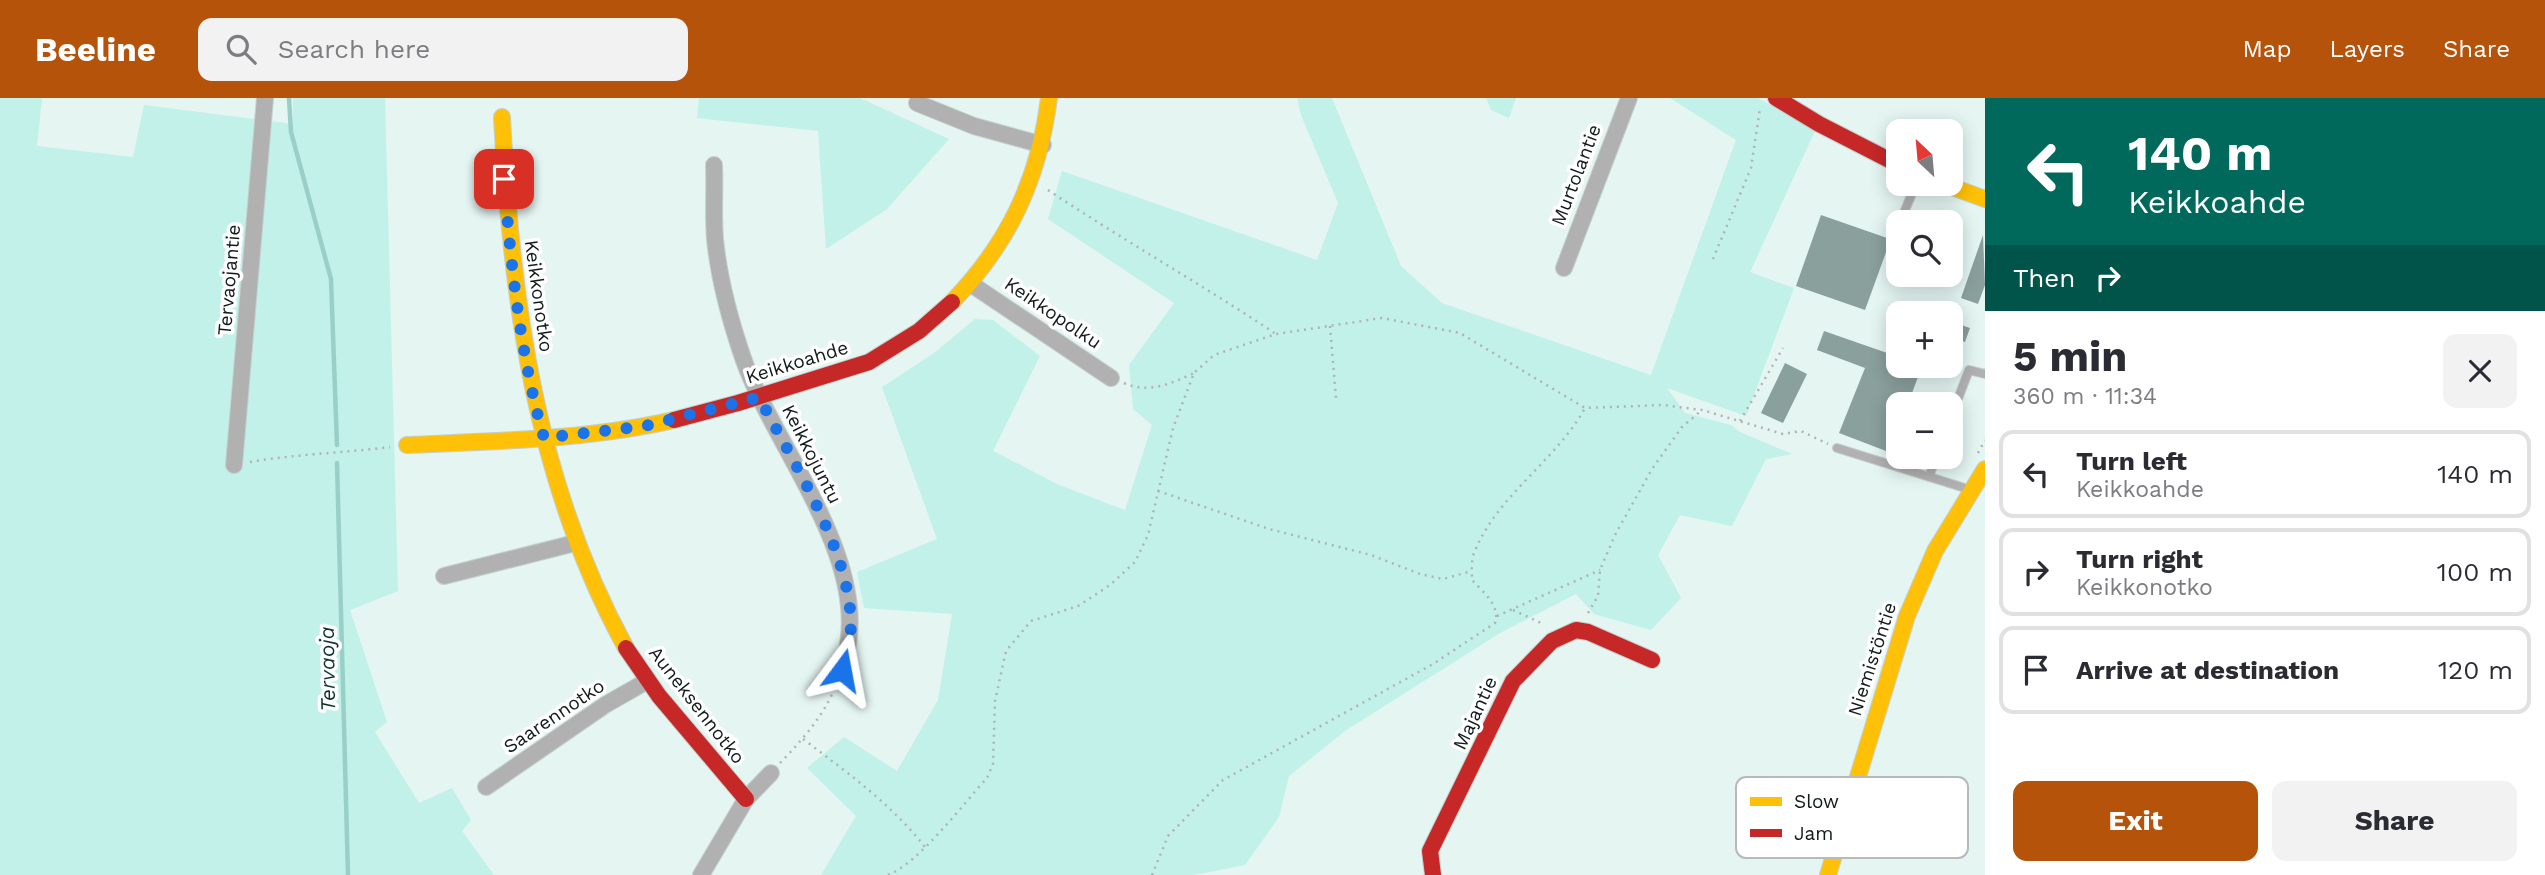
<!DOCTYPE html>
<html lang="en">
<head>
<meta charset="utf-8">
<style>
	body { margin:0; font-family:"Work Sans",sans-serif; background:#f2f2f3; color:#2b2b33; height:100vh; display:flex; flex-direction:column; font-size:26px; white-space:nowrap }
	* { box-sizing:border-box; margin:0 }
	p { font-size:23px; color:#7c7c81 }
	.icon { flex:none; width:38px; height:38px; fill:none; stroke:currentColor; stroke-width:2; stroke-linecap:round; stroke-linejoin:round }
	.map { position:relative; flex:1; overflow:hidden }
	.details { display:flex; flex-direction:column; background:#fff; width:560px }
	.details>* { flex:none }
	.banner { background:#00695c; color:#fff; overflow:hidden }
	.needle { width:46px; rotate:334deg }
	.tools { position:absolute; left:1886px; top:21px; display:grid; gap:14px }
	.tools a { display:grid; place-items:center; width:77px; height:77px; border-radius:14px; background:#fff; box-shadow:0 4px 18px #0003; font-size:35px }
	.pin { position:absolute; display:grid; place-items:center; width:60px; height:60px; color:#fff; margin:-30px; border-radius:14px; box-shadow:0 4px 10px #0006 }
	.me { position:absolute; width:77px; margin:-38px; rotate:13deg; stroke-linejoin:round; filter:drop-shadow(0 0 5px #0008) }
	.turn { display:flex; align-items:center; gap:24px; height:147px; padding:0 28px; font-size:32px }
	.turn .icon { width:91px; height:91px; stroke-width:2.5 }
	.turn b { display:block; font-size:49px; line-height:60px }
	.then { display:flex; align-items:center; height:66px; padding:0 28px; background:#0003; gap:14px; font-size:26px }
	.round { display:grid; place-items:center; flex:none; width:74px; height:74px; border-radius:14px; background:#f2f2f3 }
	.head { display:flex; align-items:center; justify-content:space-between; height:119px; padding:0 28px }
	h1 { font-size:42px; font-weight:700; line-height:52px }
	.action { display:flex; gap:14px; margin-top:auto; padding:14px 28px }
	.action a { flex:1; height:80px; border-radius:14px; background:#b45309; color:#fff; font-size:28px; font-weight:700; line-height:80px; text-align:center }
	.action a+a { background:#f2f2f3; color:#2b2b33 }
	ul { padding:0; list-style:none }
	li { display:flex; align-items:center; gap:21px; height:88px; margin:0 14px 10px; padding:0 14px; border:4px solid #e1e1e2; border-radius:14px }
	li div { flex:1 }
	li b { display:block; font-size:26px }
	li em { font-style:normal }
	header { display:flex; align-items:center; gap:42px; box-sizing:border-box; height:98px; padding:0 35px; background:#b45309; color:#fff }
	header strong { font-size:33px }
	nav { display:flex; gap:38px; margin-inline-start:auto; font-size:24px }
	.search { width:490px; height:63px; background:#f2f2f3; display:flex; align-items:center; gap:18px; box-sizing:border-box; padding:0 24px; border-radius:14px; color:#7c7c81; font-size:26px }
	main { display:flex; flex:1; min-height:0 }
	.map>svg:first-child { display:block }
</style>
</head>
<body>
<header>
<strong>Beeline</strong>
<div class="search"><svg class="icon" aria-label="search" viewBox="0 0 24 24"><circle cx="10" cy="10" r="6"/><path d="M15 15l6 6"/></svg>Search here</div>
<nav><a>Map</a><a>Layers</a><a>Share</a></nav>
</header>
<main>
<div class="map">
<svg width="1985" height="777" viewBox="0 0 1985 777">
	<rect width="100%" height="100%" fill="#e4f5f2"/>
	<!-- green -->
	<path fill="#c1f1e9" d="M0 0H42L37 48 133 59 144 7 293 26V0H385L398 493 350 512 387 624 375 634 419 705 452 690 471 722 462 733 494 777H0Z
		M699 0H860L949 41 887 111 826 151 818 33 697 20Z
		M1297 0H1332L1401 168 1442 205 1651 277 1736 42 1670 0H1758L1815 33 1750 174 1794 190 1746 318 1667 290 1685 315 1731 327 1740 334 1792 356 1766 361 1732 428 1680 417 1658 457 1681 500 1651 532 1594 516 1576 496 1500 535 1345 633 1289 678 1279 719 1245 767 1194 777H821L856 718 807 670 844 639 897 673 938 602 952 516 864 510 857 474 937 441 882 289 934 255 975 221 993 222 1040 258 993 353 1059 387 1125 412 1152 327 1133 311 1129 267 1174 205 1048 121 1062 73 1317 162 1338 105 1301 17Z
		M1486 0H1516L1509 20 1491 12Z"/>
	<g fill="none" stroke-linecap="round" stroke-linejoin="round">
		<!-- stream -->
		<path stroke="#98d0c7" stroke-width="4.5" d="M289 0 291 34 331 181 337 347
			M337 365 348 777"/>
	</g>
	<!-- building -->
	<path fill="#8aa09d" d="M1821 117 1887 140 1889 146 1865 212 1796 188Z
		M1983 137 1985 187 1978 206 1961 200Z
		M1958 226 1970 230 1965 244 1953 240Z
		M1824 233 1890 256 1897 235H1899V268H1922L1908 306H1899V338L1892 336 1886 353 1839 335 1865 270 1817 252Z
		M1785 265 1807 276 1783 325 1761 315Z"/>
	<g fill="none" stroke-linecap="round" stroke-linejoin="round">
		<!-- lane casing -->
		<g stroke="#c4d0ce" stroke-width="10">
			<path id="lane" d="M1900 124 1916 86
				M1893 141 1899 126
				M1951 319 1969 272 1985 276
				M1837 350 1968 391
				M1929 379 1936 359"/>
		</g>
		<!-- street casing -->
		<g stroke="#c4d0ce" stroke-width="18">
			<path id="street" d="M917 5 974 28 1043 47
				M714 67C715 91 713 117 715 141 719 182 730 222 743 260 774 349 870 459 846 556
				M1564 170 1629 0
				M971 186 1111 280
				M234 367 265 0
				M444 478 575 445
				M486 689 605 607 647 583
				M701 777 746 701 771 675"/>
		</g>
		<!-- slow casing -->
		<g stroke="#c4d0ce" stroke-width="18">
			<path id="slow" d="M502 19C511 203 536 386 626 550
				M1944 86 1985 101
				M952 204C1009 145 1039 81 1049 0
				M407 347C496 343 586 342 674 322
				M1828 777 1907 518 1935 453 1985 371"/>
		</g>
		<!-- jam casing -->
		<g stroke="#c4d0ce" stroke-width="18">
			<path id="jam" d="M1776 0 1819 26 1899 67
				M674 322 738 305 869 264 919 233 952 204
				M626 550 659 598 746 701
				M1433 777 1430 753 1513 583 1552 543 1576 532 1588 534 1652 562"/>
		</g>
		<!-- path -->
		<path stroke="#aeb4b4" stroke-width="2.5" stroke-dasharray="2 5" stroke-linecap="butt" d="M1048 92C1123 142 1201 186 1276 236
			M1713 161 1751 70 1760 10
			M1330 228 1336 300
			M1124 285C1149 296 1170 286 1194 275
			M1740 323 1783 250
			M1978 355 1985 342
			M250 364C296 356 343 355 390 349
			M1158 393 1269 431 1371 457 1420 476 1443 481 1472 473
			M1513 512 1539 524 1543 529
			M1588 515 1598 498 1600 472 1615 437 1652 371 1682 329 1702 312
			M1497 518 1600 472
			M803 641C849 676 889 704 925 749
			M780 665C808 636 832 608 842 569
			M888 777C919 765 963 706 987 680L993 666 995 603 1006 553 1031 523 1078 508 1110 487 1135 464 1148 437 1173 330 1194 275 1214 257 1276 236 1382 220 1460 235 1585 310 1663 307 1702 312 1783 336 1801 333 1828 346
			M1152 777 1168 738 1223 682 1433 566 1495 525C1501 508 1483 494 1472 482 1472 473 1471 463 1474 455 1497 397 1556 363 1585 310"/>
		<!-- lane -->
		<use href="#lane" stroke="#b1b1b2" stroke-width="8"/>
		<!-- street -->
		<use href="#street" stroke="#b1b1b2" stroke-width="16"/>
		<!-- slow -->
		<use href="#slow" stroke="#ffc107" stroke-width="16"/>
		<!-- jam -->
		<use href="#jam" stroke="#c62828" stroke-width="16"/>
	</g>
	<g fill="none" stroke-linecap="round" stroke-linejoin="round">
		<!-- route -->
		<path stroke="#1a73e8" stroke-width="12" stroke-dasharray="0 21.6" d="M504 81C511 167 520 256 544 340L645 328 759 299C793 364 859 466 850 541 849 551 845 562 842 572"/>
	</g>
	<g text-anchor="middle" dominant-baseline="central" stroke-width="7" stroke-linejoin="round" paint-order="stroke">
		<!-- street labels -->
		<g font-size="19" fill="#101a19" stroke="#fff">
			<text transform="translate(1576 77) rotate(-69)">Murtolantie</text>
			<text transform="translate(229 182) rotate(-85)">Tervaojantie</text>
			<text transform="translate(539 198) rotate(82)">Keikkonotko</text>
			<text transform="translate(1053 215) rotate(34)">Keikkopolku</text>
			<text transform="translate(797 264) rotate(-17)">Keikkoahde</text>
			<text transform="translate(812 356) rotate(63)">Keikkojuntu</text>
			<text transform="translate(1872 561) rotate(-72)">Niemistöntie</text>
			<text transform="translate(697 607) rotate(52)">Auneksennotko</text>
			<text transform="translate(1475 615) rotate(-65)">Majantie</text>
			<text transform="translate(554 618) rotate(-34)">Saarennotko</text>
		</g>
		<!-- water labels -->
		<g font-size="21" font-style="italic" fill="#0e332e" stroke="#fff">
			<text transform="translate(327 571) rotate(-91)">Tervaoja</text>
		</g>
	</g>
	<!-- legend -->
	<rect x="1736" y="679" width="232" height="81" rx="10" fill="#fff" stroke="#b7baba" stroke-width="2"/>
	<rect x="1750" y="699" width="32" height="9" fill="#ffc107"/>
	<rect x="1750" y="731" width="32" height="8" fill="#c62828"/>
	<g font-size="19" fill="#101a19">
		<text x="1794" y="710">Slow</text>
		<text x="1794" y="742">Jam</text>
	</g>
</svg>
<div class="tools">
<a><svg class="needle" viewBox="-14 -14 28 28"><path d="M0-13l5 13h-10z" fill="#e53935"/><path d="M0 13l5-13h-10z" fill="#7c7c81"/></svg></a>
<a><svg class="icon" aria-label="search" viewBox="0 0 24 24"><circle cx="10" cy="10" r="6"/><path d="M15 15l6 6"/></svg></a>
<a>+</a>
<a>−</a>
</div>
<div class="pin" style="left:504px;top:81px;background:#d93025"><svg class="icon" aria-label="arrive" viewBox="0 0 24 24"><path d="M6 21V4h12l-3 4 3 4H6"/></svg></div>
<svg class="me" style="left:842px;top:572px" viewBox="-20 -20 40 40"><path d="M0-17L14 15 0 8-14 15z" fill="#1a73e8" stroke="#fff" stroke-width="4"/></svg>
</div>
<section class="details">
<div class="banner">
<div class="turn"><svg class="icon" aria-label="left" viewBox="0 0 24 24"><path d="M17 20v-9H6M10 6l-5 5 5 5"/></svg><div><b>140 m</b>Keikkoahde</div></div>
<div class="then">Then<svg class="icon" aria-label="right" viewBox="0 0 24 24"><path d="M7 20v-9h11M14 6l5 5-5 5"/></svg></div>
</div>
<div class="head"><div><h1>5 min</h1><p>360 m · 11:34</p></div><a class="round"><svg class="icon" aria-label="close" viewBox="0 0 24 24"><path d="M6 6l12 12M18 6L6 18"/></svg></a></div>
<ul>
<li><svg class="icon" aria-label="left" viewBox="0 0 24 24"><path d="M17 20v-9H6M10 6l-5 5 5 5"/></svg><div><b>Turn left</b><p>Keikkoahde</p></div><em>140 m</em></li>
<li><svg class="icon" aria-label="right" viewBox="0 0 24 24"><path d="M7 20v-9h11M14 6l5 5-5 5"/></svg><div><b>Turn right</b><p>Keikkonotko</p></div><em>100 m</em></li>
<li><svg class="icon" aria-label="arrive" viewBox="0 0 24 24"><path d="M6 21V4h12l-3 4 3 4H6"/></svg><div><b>Arrive at destination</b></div><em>120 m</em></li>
</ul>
<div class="action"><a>Exit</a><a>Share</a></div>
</section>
</main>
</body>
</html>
